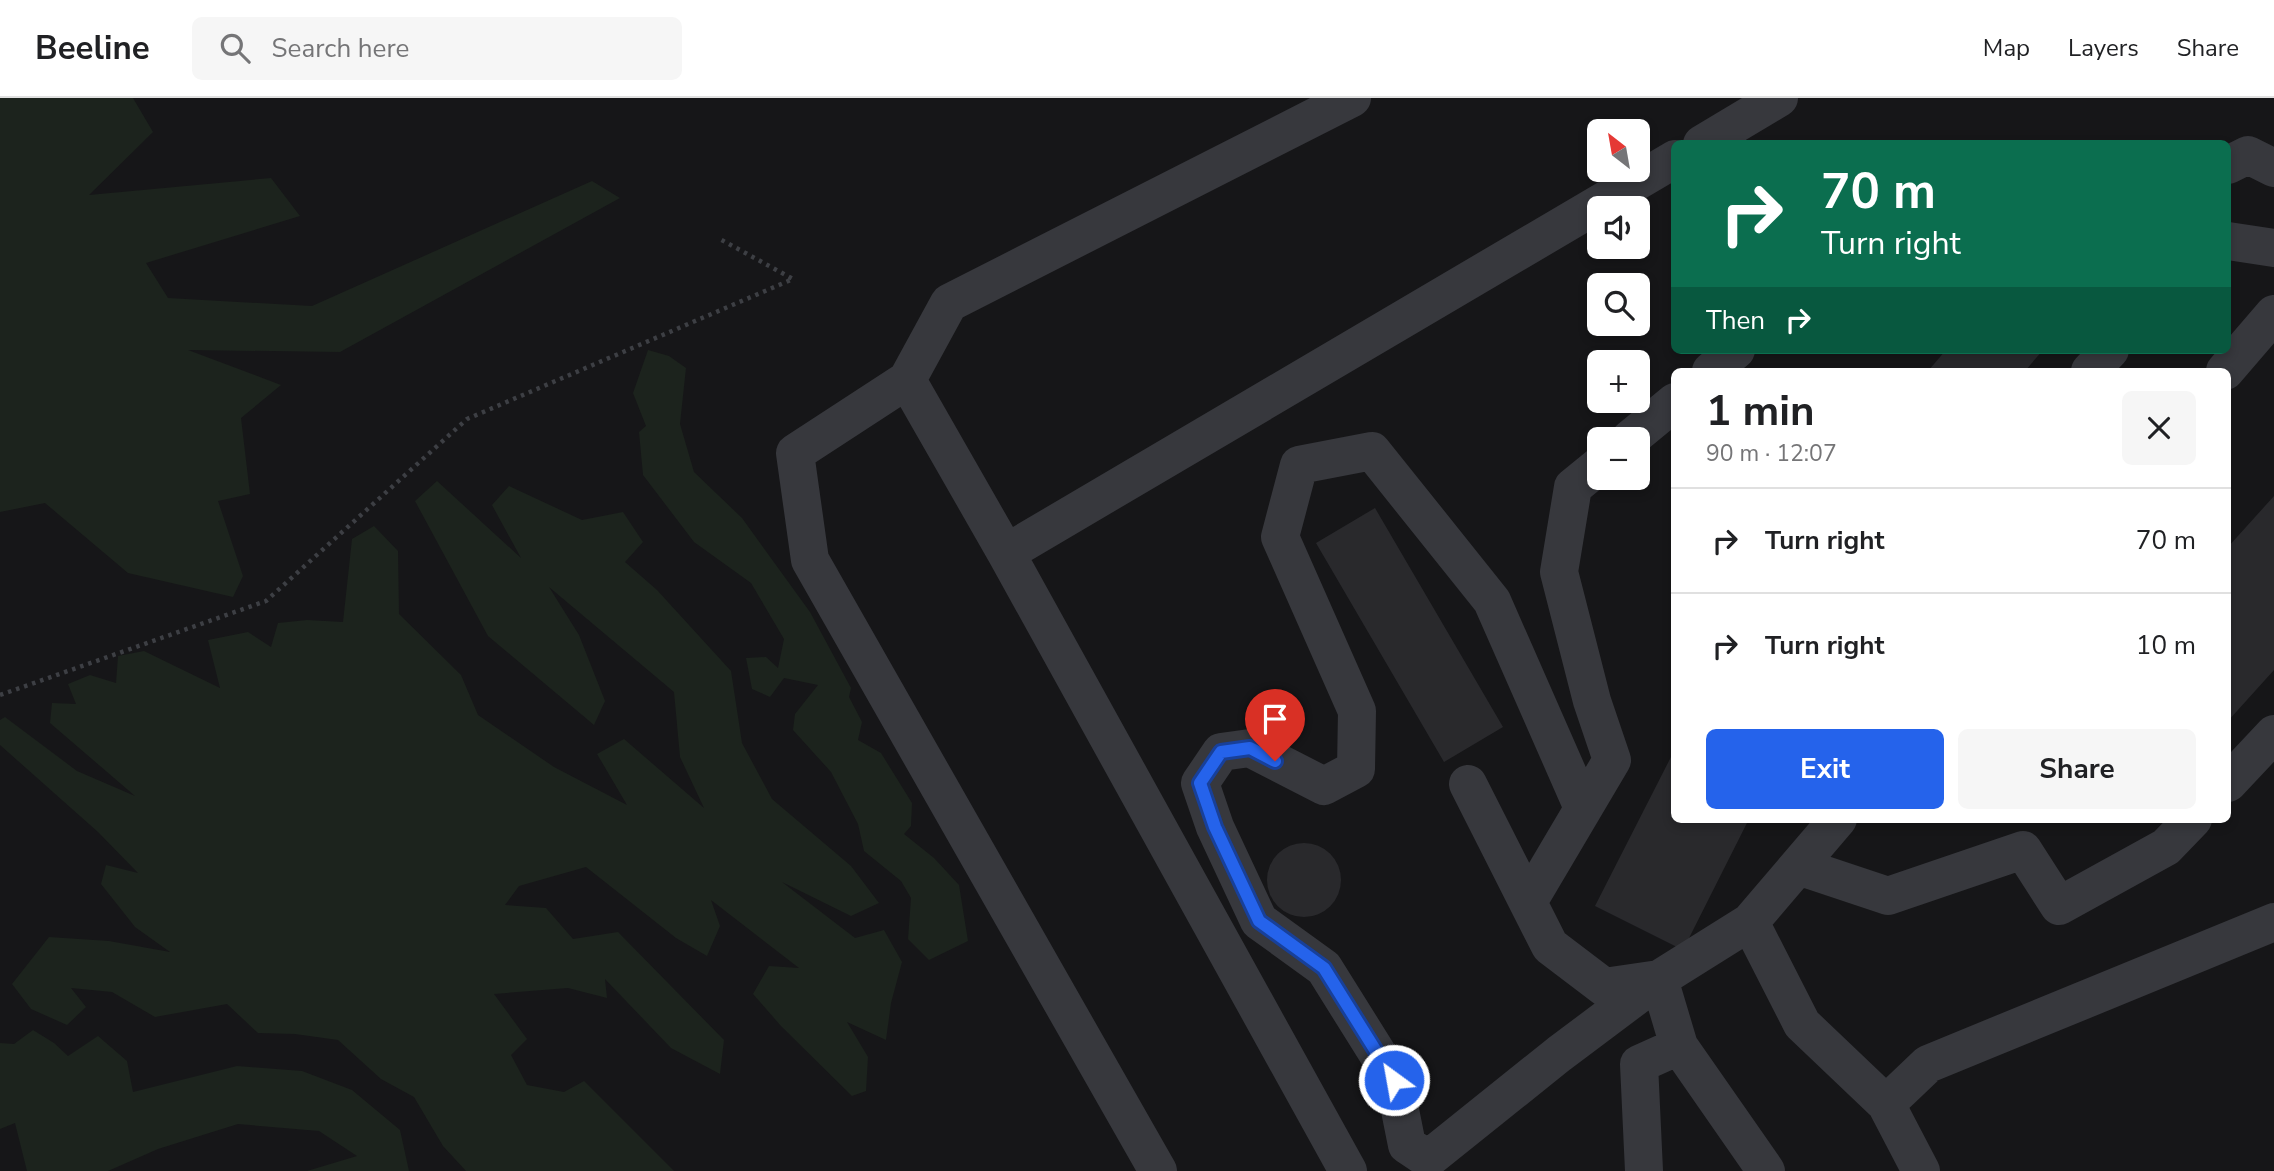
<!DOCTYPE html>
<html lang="en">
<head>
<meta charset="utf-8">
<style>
	body { margin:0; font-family:"Nunito Sans",sans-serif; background:#f6f6f6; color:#202124; height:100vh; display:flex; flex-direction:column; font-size:26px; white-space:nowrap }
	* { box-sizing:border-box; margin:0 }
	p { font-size:23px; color:#757577 }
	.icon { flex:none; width:38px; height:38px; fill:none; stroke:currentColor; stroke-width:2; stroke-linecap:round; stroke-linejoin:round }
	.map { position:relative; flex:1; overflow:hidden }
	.panel { position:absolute; left:1671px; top:270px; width:560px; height:455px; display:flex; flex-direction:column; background:#fff; border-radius:10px; box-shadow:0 4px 10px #0003 }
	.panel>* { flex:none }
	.top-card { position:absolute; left:1671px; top:42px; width:560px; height:214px; border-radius:10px; box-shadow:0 4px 10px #0003; background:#0b6e4f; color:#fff; overflow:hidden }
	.needle { width:46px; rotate:329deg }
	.controls { position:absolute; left:1587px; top:21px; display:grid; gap:14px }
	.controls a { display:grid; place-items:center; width:63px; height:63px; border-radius:10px; background:#fff; box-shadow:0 4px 10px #0003; font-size:35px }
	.pin { position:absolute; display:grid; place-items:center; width:60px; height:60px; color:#fff; margin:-72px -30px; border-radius:50% 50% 50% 0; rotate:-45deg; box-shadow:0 0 7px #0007 }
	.pin .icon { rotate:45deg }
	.me { position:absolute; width:77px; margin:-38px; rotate:328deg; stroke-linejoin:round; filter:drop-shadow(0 0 5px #0008) }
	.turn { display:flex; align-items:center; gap:24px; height:147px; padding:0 35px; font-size:32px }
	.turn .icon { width:91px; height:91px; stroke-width:2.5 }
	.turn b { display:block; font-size:49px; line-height:60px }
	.then { display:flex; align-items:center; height:66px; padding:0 35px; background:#0003; gap:14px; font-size:26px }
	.round { display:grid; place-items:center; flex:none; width:74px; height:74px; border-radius:10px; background:#f6f6f6 }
	.overview { display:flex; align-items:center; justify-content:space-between; height:119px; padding:0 35px }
	h1 { font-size:42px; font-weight:700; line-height:52px }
	.action { display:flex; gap:14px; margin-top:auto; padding:14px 35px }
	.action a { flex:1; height:80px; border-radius:10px; background:#2563eb; color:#fff; font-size:28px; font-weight:700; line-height:80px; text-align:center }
	.action a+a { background:#f6f6f6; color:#202124 }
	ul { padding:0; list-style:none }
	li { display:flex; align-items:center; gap:21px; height:105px; padding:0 35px; border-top:2px solid #e0e0e0 }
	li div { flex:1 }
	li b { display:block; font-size:26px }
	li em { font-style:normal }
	header { display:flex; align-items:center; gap:42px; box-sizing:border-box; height:98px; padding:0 35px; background:#fff; border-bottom:2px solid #e0e0e0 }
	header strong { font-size:33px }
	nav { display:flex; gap:38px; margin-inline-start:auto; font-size:24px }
	.search { width:490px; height:63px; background:#f6f6f6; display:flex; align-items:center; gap:18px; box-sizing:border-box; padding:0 24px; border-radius:10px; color:#757577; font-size:26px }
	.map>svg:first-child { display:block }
</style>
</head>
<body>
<header>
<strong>Beeline</strong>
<div class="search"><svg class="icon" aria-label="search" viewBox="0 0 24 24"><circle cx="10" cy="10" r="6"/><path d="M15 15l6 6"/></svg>Search here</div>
<nav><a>Map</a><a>Layers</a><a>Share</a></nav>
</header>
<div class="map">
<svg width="2274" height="1073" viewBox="0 0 2274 1073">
	<rect width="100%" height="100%" fill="#161618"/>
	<!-- green -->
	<path fill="#1c231d" d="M0 0H133L153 34 89 97 271 80 300 118 146 165 168 200 312 208 592 83 620 100 340 254 188 252 281 287 241 320 250 396 218 403 243 478 233 499 128 475 45 405 0 414Z
		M648 252 669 258 686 270 680 326 694 374 742 420 810 514 851 590 849 599 862 624 858 642 881 655 912 705 911 728 904 736 934 760 959 787 968 843 929 862 908 841 911 800 901 783 864 753 858 726 831 674 793 632 795 616 818 587 784 580 770 599 752 591 746 560 766 559 778 570 784 541 751 485 694 444 643 377 639 334 646 328 633 295Z
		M437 383 521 460 492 407 509 388 582 422 623 414 643 444 625 464 657 492 731 573 742 645 772 701 851 768 879 805 851 818 782 784 855 840 884 832 902 864 891 905 886 942 847 924 868 959 866 993 852 998 781 928 753 896 769 868 799 870 711 802 720 828 707 858 676 840 586 769 519 788 505 807 546 810 573 841 618 834 724 942 720 976 671 950 605 881 607 900 568 890 494 896 527 941 511 957 527 987 564 994 584 983 674 1073H466L443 1048 414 999 381 981 338 942 295 936 258 935 227 906 155 919 112 894 71 890 86 909 67 927 31 911 12 886 49 839 109 843 170 854 135 829 101 786 106 767 138 775 98 734 0 647V622L5 619 77 673 135 698 50 625 52 605 76 606 68 586 90 577 116 585 118 558 144 553 220 590 208 542 248 534 271 549 278 525 307 522 343 524 352 441 374 428 398 453 399 516 461 577 478 617 554 669 627 707 597 656 624 641 704 710 680 659 674 594 549 489 579 537 605 603 594 627 488 538 415 403Z
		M33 932 54 945 68 958 98 938 127 963 133 994 237 968 302 973 352 992 400 1032 409 1073H307L357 1058 319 1033 238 1026 158 1051 108 1073H27L15 1025 0 1031V945L14 946Z"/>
	<!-- building -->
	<path fill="#29292c" d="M1946 252H2043L2025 273H1928Z
		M2274 398V572L2228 623V449Z
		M1375 410 1503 629 1444 664 1316 445Z
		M1673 655 1675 656V721H1749L1683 852 1595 808Z
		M1267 782a37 37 0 1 1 74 0a37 37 0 1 1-74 0Z"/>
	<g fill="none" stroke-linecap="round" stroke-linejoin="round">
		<!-- path -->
		<path stroke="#3d3f44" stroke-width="4.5" stroke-dasharray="3.5 5" stroke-linecap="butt" d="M0 597 266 503 467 321 793 181 718 140"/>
		<!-- minor -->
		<path stroke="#37383d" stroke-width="38" d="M1702 46 1779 0
			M2228 67 2248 57 2274 70
			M2228 143 2274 150
			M1711 273 1736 252
			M2090 273 2110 252
			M2225 273 2274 216
			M907 282 949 205 1352 0
			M1630 341 1675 304
			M1006 455 907 282 795 355 810 462 1158 1073
			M2228 685 2274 636
			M1468 686 1550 848 1604 889 1659 881 1750 824 1838 721
			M1583 710 1492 503 1372 353 1299 367 1280 439 1357 613 1356 671 1324 688 1250 650 1221 654 1200 685 1215 729 1259 823 1324 870 1394 982 1407 1047 1428 1061 1559 956 1659 881 1679 948 1766 1073
			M1798 768 1888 798 2023 752 2059 808 2166 749 2193 721
			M1528 804 1612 662 1592 603 1559 474 1573 389 1600 367
			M1750 824 1802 926 1886 1006 1921 1073
			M1886 1006 1928 966 2274 824
			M1348 1073 1006 455 1675 61
			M1644 1073 1639 966 1679 948"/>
	</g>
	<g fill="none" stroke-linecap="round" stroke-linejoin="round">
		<!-- route casing -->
		<g stroke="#184099" stroke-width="18">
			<path id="route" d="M1275 663 1250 650 1221 654 1200 685 1215 729 1259 823 1324 870 1394 982"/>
		</g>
		<!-- route -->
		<use href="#route" stroke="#2563eb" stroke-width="12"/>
	</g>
</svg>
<div class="controls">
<a><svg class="needle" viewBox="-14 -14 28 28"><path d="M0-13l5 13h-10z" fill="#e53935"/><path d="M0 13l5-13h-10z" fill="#757577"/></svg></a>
<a><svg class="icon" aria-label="sound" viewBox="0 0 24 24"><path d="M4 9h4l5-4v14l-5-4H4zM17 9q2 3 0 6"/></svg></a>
<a><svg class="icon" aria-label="search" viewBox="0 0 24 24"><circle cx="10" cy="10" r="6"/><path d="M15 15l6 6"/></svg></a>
<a>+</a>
<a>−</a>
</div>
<div class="pin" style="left:1275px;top:663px;background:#d93025"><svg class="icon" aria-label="arrive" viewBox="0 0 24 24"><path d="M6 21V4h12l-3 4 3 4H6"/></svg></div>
<svg class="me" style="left:1394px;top:982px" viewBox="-20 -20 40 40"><circle r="17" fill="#2563eb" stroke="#fff" stroke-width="3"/><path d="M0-11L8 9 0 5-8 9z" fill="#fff"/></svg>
<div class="top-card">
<div class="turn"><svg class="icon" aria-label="right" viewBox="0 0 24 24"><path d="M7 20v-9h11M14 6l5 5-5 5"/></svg><div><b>70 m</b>Turn right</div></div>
<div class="then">Then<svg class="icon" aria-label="right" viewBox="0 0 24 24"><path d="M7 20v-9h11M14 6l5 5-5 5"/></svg></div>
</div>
<section class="panel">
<div class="overview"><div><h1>1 min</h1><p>90 m · 12:07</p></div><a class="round"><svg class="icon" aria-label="close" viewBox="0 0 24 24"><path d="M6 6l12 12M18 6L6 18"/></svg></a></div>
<ul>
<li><svg class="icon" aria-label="right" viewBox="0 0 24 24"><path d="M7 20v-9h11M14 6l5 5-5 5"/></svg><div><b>Turn right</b></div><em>70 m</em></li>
<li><svg class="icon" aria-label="right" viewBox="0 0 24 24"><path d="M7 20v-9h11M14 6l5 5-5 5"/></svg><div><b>Turn right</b></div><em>10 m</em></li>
</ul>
<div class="action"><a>Exit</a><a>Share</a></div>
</section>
</div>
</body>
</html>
